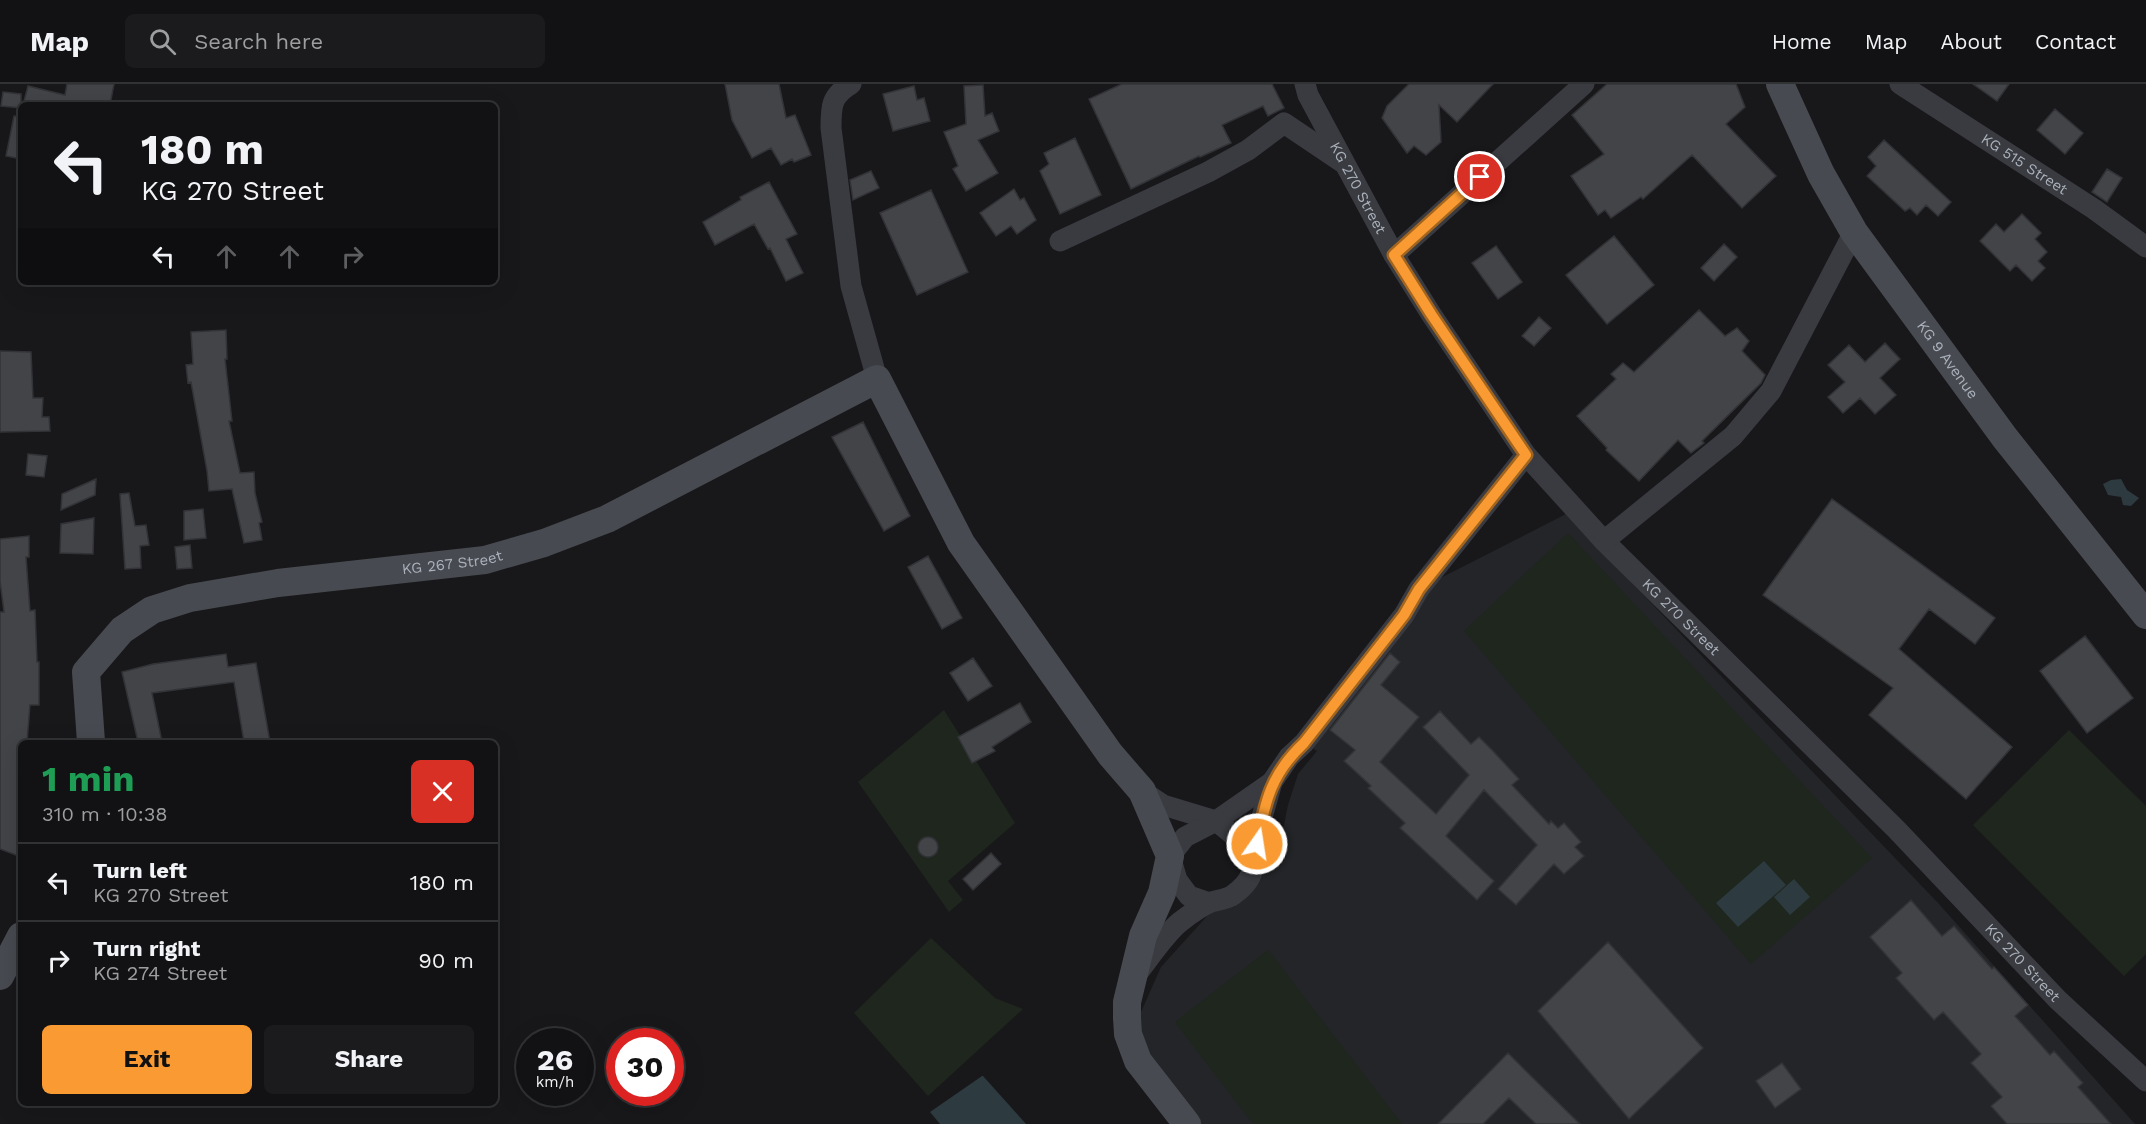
<!DOCTYPE html>
<html lang="en">
<head>
<meta charset="utf-8">
<style>
	body { margin:0; font-family:"Work Sans",sans-serif; background:#1b1b1d; color:#f1f3f6; height:100vh; display:flex; flex-direction:column; font-size:22px; white-space:nowrap }
	* { box-sizing:border-box; margin:0 }
	p { font-size:20px; color:#9c9ea0 }
	.icon { flex:none; width:33px; height:33px; fill:none; stroke:currentColor; stroke-width:2; stroke-linecap:round; stroke-linejoin:round }
	.map { position:relative; flex:1; overflow:hidden }
	.panel { position:absolute; left:18px; top:656px; width:480px; height:366px; display:flex; flex-direction:column; background:#121214; border-radius:9px; box-shadow:0 6px 24px #0002,0 0 0 2px #313234 }
	.panel>* { flex:none }
	.guide { position:absolute; left:18px; top:18px; width:480px; height:183px; border-radius:9px; box-shadow:0 6px 24px #0002,0 0 0 2px #313234; background:#121214; color:#f1f3f6; overflow:hidden }
	.speed { position:absolute; left:516px; top:944px; display:flex; gap:12px; font-size:30px; font-weight:700; text-align:center }
	.speed>* { display:grid; place-content:center; width:78px; height:78px; border-radius:50%; background:#121214; box-shadow:0 6px 24px #0002,0 0 0 2px #313234; line-height:1 }
	.speed small { font-size:15px; font-weight:400 }
	.speed .limit { border:9px solid #d22; background:#fff; color:#111 }
	.pin { position:absolute; display:grid; place-items:center; width:51px; height:51px; color:#fff; margin:-26px; border:3px solid #fff; border-radius:50%; box-shadow:0 2px 6px #0007 }
	.me { position:absolute; width:66px; margin:-33px; rotate:13deg; stroke-linejoin:round; filter:drop-shadow(0 0 4px #0008) }
	.turn { display:flex; align-items:center; gap:21px; height:126px; padding:0 24px; font-size:27px }
	.turn .icon { width:78px; height:78px; stroke-width:2.5 }
	.turn b { display:block; font-size:42px; line-height:51px }
	.lanes { display:flex; align-items:center; height:57px; padding:0 24px; background:#0003; justify-content:center; gap:30px; direction:ltr }
	.lanes .off { opacity:.35 }
	.round { display:grid; place-items:center; flex:none; width:63px; height:63px; border-radius:9px; background:#1b1b1d }
	.head { display:flex; align-items:center; justify-content:space-between; height:102px; padding:0 24px }
	h1 { font-size:36px; font-weight:700; line-height:45px; color:#1e9e55 }
	.action { display:flex; gap:12px; margin-top:auto; padding:12px 24px }
	.action a { flex:1; height:69px; border-radius:9px; background:#f99b32; color:#111; font-size:24px; font-weight:700; line-height:69px; text-align:center }
	.action a+a { background:#1b1b1d; color:#f1f3f6 }
	ul { padding:0; list-style:none }
	li { display:flex; align-items:center; gap:18px; height:78px; padding:0 24px; border-top:2px solid #313234 }
	li div { flex:1 }
	li b { display:block; font-size:22px }
	li em { font-style:normal }
	header { display:flex; align-items:center; gap:36px; box-sizing:border-box; height:84px; padding:0 30px; background:#121214; border-bottom:2px solid #313234 }
	header strong { font-size:28px }
	nav { display:flex; gap:33px; margin-inline-start:auto; font-size:21px }
	.search { width:420px; height:54px; background:#1b1b1d; display:flex; align-items:center; gap:15px; box-sizing:border-box; padding:0 21px; border-radius:9px; color:#9c9ea0; font-size:22px }
	.map>svg:first-child { display:block }
</style>
</head>
<body>
<header>
<strong>Map</strong>
<div class="search"><svg class="icon" aria-label="search" viewBox="0 0 24 24"><circle cx="10" cy="10" r="6"/><path d="M15 15l6 6"/></svg>Search here</div>
<nav><a>Home</a><a>Map</a><a>About</a><a>Contact</a></nav>
</header>
<div class="map">
<svg width="2146" height="1040" viewBox="0 0 2146 1040">
	<rect width="100%" height="100%" fill="#18181b"/>
	<!-- built -->
	<path fill="#242528" d="M1566 430 1939 820 2135 1040H1195L1129 955 1161 883 1208 831 1264 786 1282 750 1288 721 1298 690 1317 667 1304 659 1419 505Z"/>
	<!-- green -->
	<path fill="#1e261e" d="M1568 449 1872 774 1751 880 1464 547Z
		M944 626 1015 739 948 797 963 816 949 828 858 698Z
		M2069 646 2146 722V870L2124 892 1973 741Z
		M931 854 995 914 1023 925 928 1012 854 929Z
		M1268 866 1402 1040H1253L1175 938Z"/>
	<!-- water -->
	<path fill="#2d3a3f" d="M2121 395 2127 406 2139 414 2131 422 2123 421 2121 413 2108 411 2103 400 2111 396Z
		M1764 777 1786 801 1738 843 1716 819Z
		M1794 795 1810 813 1790 831 1774 813Z
		M982 992H983L1026 1040H940L930 1028Z"/>
	<!-- building -->
	<path fill="#424448" stroke="#323337" stroke-width="1.5" d="M67 0H114L110 21H23L28 2 65 11Z
		M725 0H779L786 34 795 31 811 71 794 78 792 75 781 81 771 64 752 74 732 36Z
		M1122 0H1272L1284 24 1268 32 1263 22 1222 41 1231 59 1200 73 1199 72 1131 105 1089 15Z
		M1409 0H1493L1457 38 1439 21 1441 58 1426 71 1414 62 1407 69 1382 34 1387 22Z
		M1607 0H1736L1745 23 1726 40 1776 92 1742 124 1692 71 1643 115 1641 113 1611 134 1605 126 1598 131 1571 92 1604 70 1572 31Z
		M1973 0H2009L1997 17Z
		M983 1 985 32 992 29 999 47 978 56 998 89 966 107 953 85 958 82 944 48 966 40 964 2Z
		M914 2 917 16 924 14 930 37 893 47 883 10Z
		M3 8 21 10V24L1 22Z
		M2055 25 2083 49 2065 70 2037 46Z
		M14 32 21 33V75L6 72Z
		M1075 54 1101 111 1060 130 1040 87 1049 80 1044 69Z
		M1884 56 1951 118 1938 132 1926 121 1917 131 1910 124 1905 127 1867 92 1876 82 1868 73Z
		M2107 85 2122 94 2107 118 2092 108Z
		M871 87 879 104 853 116 850 96Z
		M769 98 797 150 786 155 803 189 786 197 770 164 768 165 754 140 715 161 703 138 741 116 740 113Z
		M1014 105 1020 116 1024 114 1036 136 1017 150 1011 142 996 152 980 129Z
		M931 106 968 188 917 211 880 129Z
		M2022 130 2041 149 2035 155 2047 168 2038 177 2045 184 2032 197 2016 181 2010 187 1980 157 1996 140 2004 148Z
		M1614 152 1654 201 1607 240 1566 191Z
		M1724 160 1737 173 1714 197 1701 184Z
		M1496 162 1522 198 1498 215 1472 179Z
		M1699 226 1725 252 1737 244 1749 257 1742 267 1765 291 1761 299 1702 357 1704 359 1691 369 1678 356 1639 397 1606 366 1607 364 1577 332 1616 295 1611 290 1623 279 1634 288Z
		M1539 233 1551 244 1534 262 1522 252Z
		M226 246 227 275H225L232 337H229L240 389 254 388 255 409 262 438 259 439 262 456 244 459 232 405 209 407 207 387 191 298 188 299 186 281 193 280 191 248Z
		M1885 259 1900 275 1880 294 1896 311 1875 330 1860 314 1843 329 1828 313 1845 298 1828 281 1849 261 1865 278Z
		M0 267 31 268 33 314H43L42 333H49L50 347 0 348Z
		M863 338 910 432 884 447 832 353Z
		M28 370 47 372 44 393 26 391Z
		M96 395 95 411 61 426 62 410Z
		M129 409 135 442 146 441 149 461 140 462 141 484 125 485 120 410Z
		M1832 415 1995 534 1975 560 1929 525 1899 565 2012 663 1966 715 1869 631 1893 604 1763 511Z
		M203 425 206 454 184 456V427Z
		M94 434 93 470 60 469 61 440Z
		M29 452V473H26L30 527 35 526 37 578H39V621H30L27 658H21V773L0 765V528H4L0 497V455Z
		M190 461 192 484 177 485 175 463Z
		M928 472 962 534 942 545 908 483Z
		M2085 552 2133 614 2087 649 2040 587Z
		M1390 569 1400 578 1381 601 1419 633 1380 678 1436 730 1469 691 1423 643 1440 627 1471 660 1479 653 1493 667 1519 695 1512 701 1549 740 1551 737 1558 744 1564 739 1581 758 1575 763 1584 772 1564 790 1554 780 1516 821 1498 805 1537 761 1484 706 1446 752 1494 797 1477 816 1400 744 1405 739 1368 704 1371 702 1344 677 1355 666 1330 646Z
		M226 570 228 583 256 579 270 658H244L234 598 152 609 162 658H138L122 588 153 580Z
		M973 574 992 602 968 617 950 589Z
		M1020 619 1031 638 992 663 995 667 972 679 958 653Z
		M918 763a10 10 0 1 1 20 0a10 10 0 1 1-20 0Z
		M991 769 1001 780 973 806 963 795Z
		M1911 816 1942 852 1954 842 1992 885 1994 883 2028 921 2015 932 2050 971 2054 967 2083 999 2078 1003 2111 1040H2007L1991 1022 2002 1013 1971 979 1981 970 1943 928 1934 936 1896 894 1902 889 1870 853Z
		M1608 858 1703 964 1629 1035 1538 927Z
		M1508 969 1531 992 1580 1040H1536L1509 1014 1483 1040H1438Z
		M1782 979 1801 1005 1775 1024 1756 997Z"/>
	<g fill="none" stroke-linecap="round" stroke-linejoin="round">
		<!-- street -->
		<g stroke="#393b40" stroke-width="21">
			<path d="M851 0C831 12 831 22 831 44L851 202 877 295"/>
			<path id="s1" d="M1305 0 1308 11 1394 171 1431 230 1526 371 1604 457 1896 745 2058 916 2146 997"/>
			<path id="s2" d="M1900 0 2094 125 2146 163"/>
			<path d="M1060 157 1208 88 1248 66 1284 39 1342 78"/>
			<path d="M1394 171 1584 0"/>
			<path d="M1604 457 1733 352 1771 307 1854 148"/>
			<path d="M1142 707 1163 721 1216 737 1272 698 1289 673 1304 659 1404 531 1419 505 1526 371"/>
			<path d="M1253 779 1260 740 1272 698"/>
			<path d="M1136 891C1149 875 1164 851 1180 838 1189 831 1201 822 1211 818 1218 816 1227 815 1233 811 1273 782 1243 758 1216 737L1185 753 1170 772 1177 796 1189 812 1209 819"/>
		</g>
		<!-- secondary -->
		<g stroke="#474a50" stroke-width="28">
			<path id="s3" d="M1780 0 1821 90 1854 148 2005 354 2146 531"/>
			<path id="s4" d="M91 658 86 588 122 546 152 526 190 514 278 499 485 476 544 459 607 435 877 295 961 459 1110 670 1142 707 1170 772 1162 809 1143 852 1127 918V934L1128 950 1138 977 1187 1040"/>
			<path d="M0 892 21 852"/>
		</g>
	</g>
	<g fill="none" stroke-linecap="round" stroke-linejoin="round">
		<!-- route casing -->
		<g stroke="#a26520" stroke-width="15">
			<path id="route" d="M1257 760C1265 717 1271 690 1304 659L1404 531 1419 505 1526 371 1431 230 1394 171 1480 93"/>
		</g>
		<!-- route -->
		<use href="#route" stroke="#f99b32" stroke-width="10"/>
	</g>
	<g text-anchor="middle" dominant-baseline="central" stroke-width="6" stroke-linejoin="round" paint-order="stroke">
		<!-- street labels -->
		<g font-size="15" fill="#aab1bb" stroke="#131316">
			<text stroke="none"><textPath href="#s2" startOffset="148">KG 515 Street</textPath></text>
			<text stroke="none"><textPath href="#s1" startOffset="117">KG 270 Street</textPath></text>
			<text stroke="none"><textPath href="#s3" startOffset="324">KG 9 Avenue</textPath></text>
			<text stroke="none"><textPath href="#s4" startOffset="466">KG 267 Street</textPath></text>
			<text stroke="none"><textPath href="#s1" startOffset="657">KG 270 Street</textPath></text>
			<text stroke="none"><textPath href="#s1" startOffset="1143">KG 270 Street</textPath></text>
		</g>
	</g>
</svg>
<div class="speed"><div>26<small>km/h</small></div><div class="limit">30</div></div>
<div class="pin" style="left:1480px;top:93px;background:#d93025"><svg class="icon" aria-label="arrive" viewBox="0 0 24 24"><path d="M6 21V4h12l-3 4 3 4H6"/></svg></div>
<svg class="me" style="left:1257px;top:760px" viewBox="-20 -20 40 40"><circle r="17" fill="#f99b32" stroke="#fff" stroke-width="3"/><path d="M0-11L8 9 0 5-8 9z" fill="#fff"/></svg>
<div class="guide">
<div class="turn"><svg class="icon" aria-label="left" viewBox="0 0 24 24"><path d="M17 20v-9H6M10 6l-5 5 5 5"/></svg><div><b>180 m</b>KG 270 Street</div></div>
<div class="lanes"><svg class="icon" aria-label="left" viewBox="0 0 24 24"><path d="M17 20v-9H6M10 6l-5 5 5 5"/></svg><svg class="icon off" aria-label="ahead" viewBox="0 0 24 24"><path d="M12 20V5M6 11l6-6 6 6"/></svg><svg class="icon off" aria-label="ahead" viewBox="0 0 24 24"><path d="M12 20V5M6 11l6-6 6 6"/></svg><svg class="icon off" aria-label="right" viewBox="0 0 24 24"><path d="M7 20v-9h11M14 6l5 5-5 5"/></svg></div>
</div>
<section class="panel">
<div class="head"><div><h1>1 min</h1><p>310 m · 10:38</p></div><a class="round" style="background:#d93025;color:#fff"><svg class="icon" aria-label="close" viewBox="0 0 24 24"><path d="M6 6l12 12M18 6L6 18"/></svg></a></div>
<ul>
<li><svg class="icon" aria-label="left" viewBox="0 0 24 24"><path d="M17 20v-9H6M10 6l-5 5 5 5"/></svg><div><b>Turn left</b><p>KG 270 Street</p></div><em>180 m</em></li>
<li><svg class="icon" aria-label="right" viewBox="0 0 24 24"><path d="M7 20v-9h11M14 6l5 5-5 5"/></svg><div><b>Turn right</b><p>KG 274 Street</p></div><em>90 m</em></li>
</ul>
<div class="action"><a>Exit</a><a>Share</a></div>
</section>
</div>
</body>
</html>
